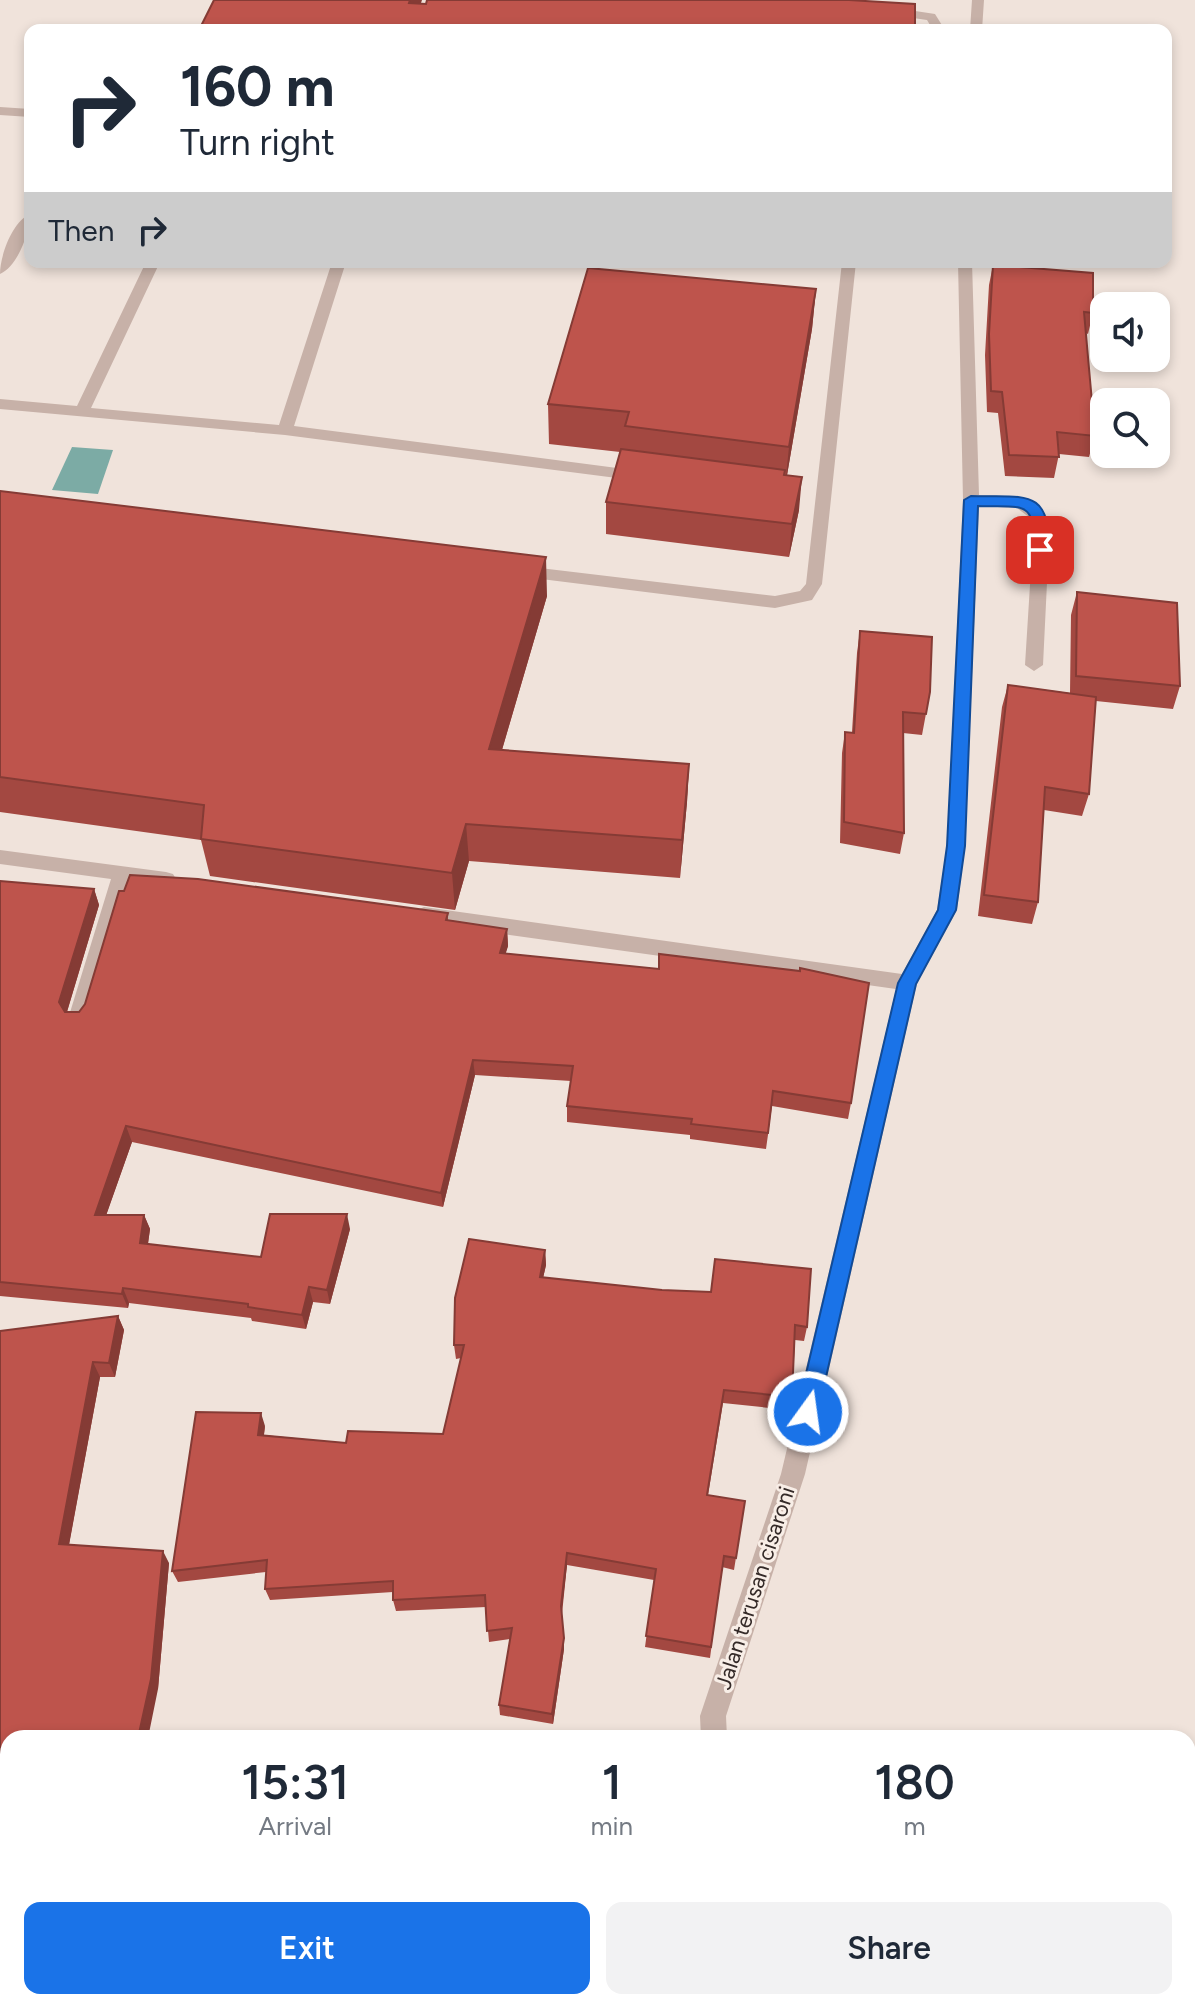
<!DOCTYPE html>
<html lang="en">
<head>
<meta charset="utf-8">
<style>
	body { margin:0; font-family:Figtree,sans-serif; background:#f2f2f3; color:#1f2937; height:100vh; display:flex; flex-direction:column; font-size:30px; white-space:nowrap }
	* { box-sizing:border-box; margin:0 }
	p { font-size:26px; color:#747a83 }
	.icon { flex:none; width:44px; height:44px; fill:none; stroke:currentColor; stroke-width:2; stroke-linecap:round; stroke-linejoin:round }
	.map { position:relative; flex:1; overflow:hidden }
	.sheet { position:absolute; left:0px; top:1730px; width:1196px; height:280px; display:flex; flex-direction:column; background:#fff; border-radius:24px 24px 0 0; box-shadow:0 4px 12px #0003 }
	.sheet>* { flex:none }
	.hud { position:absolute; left:24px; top:24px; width:1148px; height:244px; border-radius:16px; box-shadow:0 4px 12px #0003; background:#fff; color:#1f2937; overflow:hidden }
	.fabs { position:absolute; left:1090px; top:292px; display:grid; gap:16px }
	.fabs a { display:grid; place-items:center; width:80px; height:80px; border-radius:16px; background:#fff; box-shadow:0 4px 12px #0003; font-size:40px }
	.pin { position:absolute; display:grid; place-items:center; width:68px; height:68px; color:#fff; margin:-34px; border-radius:16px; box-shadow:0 4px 12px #0006 }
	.me { position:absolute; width:88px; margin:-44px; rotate:14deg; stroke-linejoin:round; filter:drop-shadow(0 0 6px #0008) }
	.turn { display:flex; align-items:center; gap:28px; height:168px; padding:0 24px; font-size:36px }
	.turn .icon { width:104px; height:104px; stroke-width:2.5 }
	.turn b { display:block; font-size:56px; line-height:68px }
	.then { display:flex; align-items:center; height:76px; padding:0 24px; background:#0003; gap:16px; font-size:30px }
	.eta { display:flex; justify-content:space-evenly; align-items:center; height:136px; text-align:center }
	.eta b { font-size:48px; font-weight:600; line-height:56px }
	.button { display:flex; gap:16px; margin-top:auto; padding:16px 24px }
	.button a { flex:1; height:92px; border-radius:16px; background:#1a73e8; color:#fff; font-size:32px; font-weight:600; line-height:92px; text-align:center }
	.button a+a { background:#f2f2f3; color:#1f2937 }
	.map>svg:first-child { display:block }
</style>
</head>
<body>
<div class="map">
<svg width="1195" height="2010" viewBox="0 0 1195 2010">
	<rect width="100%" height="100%" fill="#f0e3db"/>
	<!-- water -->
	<path fill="#7caba5" d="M72 447 113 450 98 494 52 490Z"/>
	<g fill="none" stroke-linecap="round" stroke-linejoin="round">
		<!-- minor -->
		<path fill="#c7b1a8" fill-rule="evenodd" d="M972 0H984L982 30H970Z
			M889 7 935 14 945 30H933L927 20 885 14 883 11Z
			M0 107 30 109V117L0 115Z
			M30 214C30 232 18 266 0 274 0 256 12 222 30 214Z
			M146 262H160L91 408 279 425 332 262H346L294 426 640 471 648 476 640 481 285 435 0 409V399L77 406Z
			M842 262H856L822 584 812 600 775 608 517 576 515 572 517 568 523 566 775 596 800 591 806 584Z
			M958 262H972L979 495C1008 496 1033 494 1050 521L1043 665 1034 671 1025 665 1034 521 1017 508 979 506 965 846 957 910 917 983 805 1474 726 1716 727 1738H701L700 1716 781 1474 896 989 424 923 417 920 414 915 417 910 424 907 902 974 937 910 947 846 963 500Z
			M0 850 166 872 173 874 176 879 173 884 166 886 129 881 85 1025H71L68 1019 111 879 0 864Z
			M713 2002H741L742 2010H714Z"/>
	</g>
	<!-- wall -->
	<path fill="#a34841" d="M993 265 1093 313 1088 334 1086 333 1095 436 1089 457 1059 454 1054 478 1005 476 998 413 987 412 985 355 989 285Z
		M816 289 812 329 787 475 799 510 789 557 606 534V502L620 452 549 444 548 404Z
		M0 491 547 596 502 750 689 764 687 802 680 878 469 861 455 910 210 876 201 840 0 812Z
		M1077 592 1180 686 1173 709 1096 701 1089 794 1082 816 1044 810 1038 902 1032 924 978 916 1002 707 1008 685 1070 693 1071 615Z
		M860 631 930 692 922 735 903 733 904 833 900 854 840 843 842 753 845 732H852L857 653Z
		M0 881 94 889 99 905 67 1012H79L448 913V920L507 929 508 946 505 954 658 969 659 954 851 1103 848 1119 772 1106 766 1149 690 1139V1135L567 1122V1106L571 1081 475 1075 443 1207 132 1142 106 1215H144L150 1229 148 1244 261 1257 350 1229 330 1304 313 1302 306 1329 252 1321 251 1318 129 1303 128 1308 0 1296Z
		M545 1250 546 1265 543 1278 807 1327 804 1341 795 1340 792 1397 789 1410 723 1403 708 1495 745 1501 734 1570 722 1567 710 1658 645 1647 654 1580 567 1565 562 1614 564 1649 553 1724 500 1715 499 1705 510 1639 489 1642 486 1607 396 1611 393 1600V1592L270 1600 265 1589 266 1572 178 1582 172 1571 265 1426 264 1435 346 1443 443 1434 461 1358 456 1359 454 1345Z
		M118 1316 124 1330 115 1377H100L69 1544 169 1563 158 1689 8 1738V1919L0 1918V1331Z"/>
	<!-- shaded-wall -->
	<path fill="#853b35" d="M410 0H422L412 30 409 3Z
		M816 289 812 329 785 487 789 447Z
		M802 477 799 510 789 557 792 524Z
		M546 557 547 596 491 787 489 749Z
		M689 764 687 802 680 878 682 840Z
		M466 824 469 861 455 910 452 873Z
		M94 889 99 905 65 1018 59 1002Z
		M507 929 508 946 501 969 500 953Z
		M473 1060 475 1075 443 1207 441 1193Z
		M126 1126 132 1142 101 1230 95 1215Z
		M347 1214 350 1229 330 1304 327 1290Z
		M144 1215 150 1229 146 1257 140 1243Z
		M545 1250 546 1265 540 1291V1277Z
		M309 1287 313 1302 306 1329 302 1315Z
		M123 1288 129 1303 128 1308 122 1294Z
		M118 1316 124 1330 115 1377 109 1363Z
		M93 1362 100 1377 67 1556 59 1544Z
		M261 1413 265 1426 262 1448 258 1435Z
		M163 1551 169 1563 158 1689 148 1738H138Z
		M567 1553V1565L561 1617V1606Z
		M564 1638V1649L553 1724 552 1714Z"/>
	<!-- building -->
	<path fill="#be544c" stroke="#853b35" stroke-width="2" d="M214 0H410L409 3 426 4 427 0H849L915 4V30H199Z
		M993 265 1093 273V313L1084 312 1095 436 1057 432 1059 457 1009 455 1002 392 991 391 989 334Z
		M588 268 816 289 789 447 625 426 629 412 548 404Z
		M621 449 785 470 784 475 802 477 792 524 606 502Z
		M0 491 546 557 489 749 689 764 682 840 466 824 452 873 201 839 204 805 0 777Z
		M1077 592 1177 603 1180 686 1076 676Z
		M860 631 932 637 930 692 926 714 903 712 904 833 844 822 845 732 854 733Z
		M1008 685 1096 697 1089 794 1045 787 1038 902 984 895Z
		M130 875 198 879 448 913 446 920 507 929 500 953 659 969V954L800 971V968L869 983 851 1103 773 1091 768 1133 691 1124 692 1119 567 1106 573 1066 473 1060 441 1193 126 1126 95 1215H144L140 1243 261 1257 270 1214H347L327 1290 309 1287 302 1315 248 1307V1304L123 1288 122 1294 0 1282V881L94 889 59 1002 65 1012H79L85 1004 119 891H124Z
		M469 1239 545 1250 540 1277 662 1290 711 1292 715 1259 811 1269 807 1327 795 1325 792 1397 724 1390 707 1495 745 1501 736 1558 724 1556 711 1647 646 1636 656 1569 567 1553 561 1606 564 1638 552 1714 499 1705 512 1628 487 1631 485 1595 393 1600V1581L265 1589 267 1560 172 1571 196 1412 261 1413 258 1435 346 1443 348 1431 443 1434 464 1345H454L455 1298Z
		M118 1316 109 1363 93 1362 59 1544 163 1551 151 1679 138 1738H8V1912H0V1331Z"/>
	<!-- route -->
	<path fill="#1a73e8" stroke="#114b97" stroke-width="2" d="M971 496C1022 498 1052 486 1048 550L1040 555 1033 550C1036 498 1023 508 978 506L965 846 956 910 916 984 818 1412 815 1419 808 1422 800 1419 797 1412 898 983 938 910 947 846 964 500Z"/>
	<g text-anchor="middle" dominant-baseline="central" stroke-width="6" stroke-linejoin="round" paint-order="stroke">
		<!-- street labels -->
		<g font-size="22" fill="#342a28" stroke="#f8eee7">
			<text transform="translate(755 1588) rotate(-72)">Jalan terusan cisaroni</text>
		</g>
	</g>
</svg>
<div class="fabs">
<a><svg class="icon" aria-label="sound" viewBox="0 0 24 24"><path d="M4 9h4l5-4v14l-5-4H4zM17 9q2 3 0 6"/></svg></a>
<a><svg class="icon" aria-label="search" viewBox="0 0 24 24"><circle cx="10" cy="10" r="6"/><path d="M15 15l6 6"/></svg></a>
</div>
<div class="pin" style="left:1040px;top:550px;background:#d93025"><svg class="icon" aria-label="arrive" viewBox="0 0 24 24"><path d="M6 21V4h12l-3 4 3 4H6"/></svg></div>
<svg class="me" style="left:808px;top:1412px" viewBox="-20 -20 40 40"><circle r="17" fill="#1a73e8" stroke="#fff" stroke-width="3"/><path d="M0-11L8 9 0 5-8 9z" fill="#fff"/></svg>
<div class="hud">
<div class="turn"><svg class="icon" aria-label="right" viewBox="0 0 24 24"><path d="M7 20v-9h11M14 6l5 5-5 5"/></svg><div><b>160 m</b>Turn right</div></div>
<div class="then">Then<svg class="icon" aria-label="right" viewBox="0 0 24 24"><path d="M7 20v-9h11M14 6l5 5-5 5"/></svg></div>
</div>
<section class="sheet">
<div class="eta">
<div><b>15:31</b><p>Arrival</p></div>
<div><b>1</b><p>min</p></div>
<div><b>180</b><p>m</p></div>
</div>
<div class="button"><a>Exit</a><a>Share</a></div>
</section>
</div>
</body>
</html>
